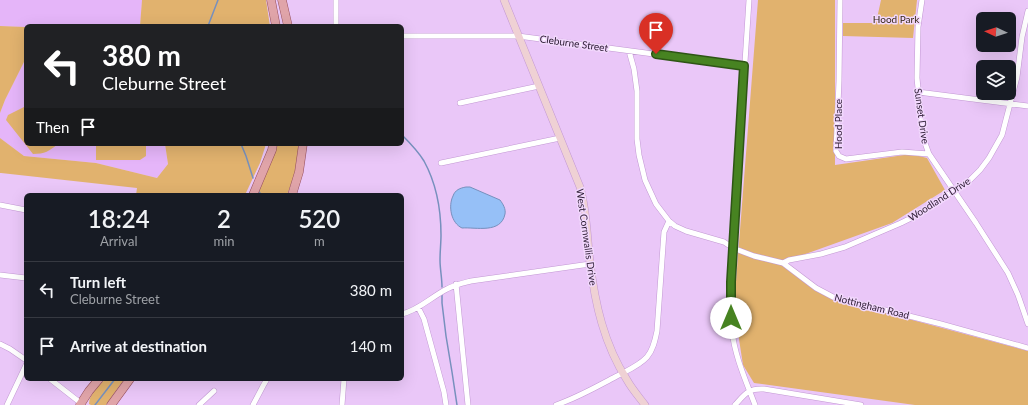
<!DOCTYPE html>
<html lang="en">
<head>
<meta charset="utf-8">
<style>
	body { margin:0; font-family:Lato,sans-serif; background:#242831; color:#f1f3f6; height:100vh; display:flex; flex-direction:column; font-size:15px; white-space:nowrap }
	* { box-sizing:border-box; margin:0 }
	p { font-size:13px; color:#9ea1a6 }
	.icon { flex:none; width:22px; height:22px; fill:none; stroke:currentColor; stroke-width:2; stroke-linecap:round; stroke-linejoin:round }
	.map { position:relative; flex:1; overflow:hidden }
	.drawer { position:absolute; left:24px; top:193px; width:380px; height:188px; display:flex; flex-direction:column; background:#171b24; border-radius:6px; box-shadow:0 4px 16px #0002 }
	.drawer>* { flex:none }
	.banner { position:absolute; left:24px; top:24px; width:380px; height:122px; border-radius:6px; box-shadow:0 4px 16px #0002; background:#202124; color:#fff; overflow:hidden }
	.needle { width:26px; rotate:274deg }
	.buttons { position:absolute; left:976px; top:12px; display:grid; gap:8px }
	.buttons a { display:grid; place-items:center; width:40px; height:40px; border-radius:6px; background:#171b24; box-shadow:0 4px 16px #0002; font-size:20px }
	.pin { position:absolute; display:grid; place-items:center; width:34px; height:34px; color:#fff; margin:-41px -17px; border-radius:50% 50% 50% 0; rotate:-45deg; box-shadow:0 0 4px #0007 }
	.pin .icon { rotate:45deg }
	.me { position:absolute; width:44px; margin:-22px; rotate:0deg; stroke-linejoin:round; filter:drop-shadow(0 0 3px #0008) }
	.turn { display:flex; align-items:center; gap:14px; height:84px; padding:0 12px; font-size:18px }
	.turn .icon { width:52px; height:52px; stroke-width:2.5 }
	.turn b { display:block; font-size:28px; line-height:34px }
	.then { display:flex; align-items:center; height:38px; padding:0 12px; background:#0003; gap:8px; font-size:15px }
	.eta { display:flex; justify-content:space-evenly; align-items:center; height:68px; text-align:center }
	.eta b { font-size:24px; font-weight:600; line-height:28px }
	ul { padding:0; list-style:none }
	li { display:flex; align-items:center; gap:12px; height:56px; padding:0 12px; border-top:1px solid #363941 }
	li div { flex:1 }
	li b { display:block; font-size:15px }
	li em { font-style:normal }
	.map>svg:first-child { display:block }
</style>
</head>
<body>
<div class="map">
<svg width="1028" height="405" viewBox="0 0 1028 405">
	<rect width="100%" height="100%" fill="#eac7f8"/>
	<!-- built -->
	<path fill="#e5b5f9" d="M0 0H142L140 26 26 27 0 26Z
		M26 58V144H165L168 164 157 178 96 163 24 156 0 138V113L5 100Z"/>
	<!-- green -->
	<path fill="#e1b26e" d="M142 0H266L270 26H140Z
		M758 0H835V165L911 154 927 158 945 190 892 223 786 261 797 276 830 298 1028 351V405H915L754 383 743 365 734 307Z
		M881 0H917L913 38 843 36V23H876Z
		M0 26 26 27V58L5 100 0 113Z
		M26 106V144H58C49 151 45 154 33 154L6 120 8 115Z
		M0 138 24 156 96 163 157 178 168 164 165 144H266L260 163 245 195H136L137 188 1 173H0Z
		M96 144H146V156L140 160H96Z
		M276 144H299L295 174 287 195H255Z
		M105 379H125L120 385 106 405H91L89 404C89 394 99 386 105 379Z"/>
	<!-- water -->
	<path fill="#96c0f7" stroke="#7790bd" d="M466 187H470L500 200C503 204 506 209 505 214 501 234 476 227 462 228 451 223 448 206 453 196 455 190 460 188 466 187Z"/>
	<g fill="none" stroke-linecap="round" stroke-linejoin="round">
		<!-- stream -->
		<path stroke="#7790bd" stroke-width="1.5" d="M208 26 218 0
			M402 135C410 143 418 151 424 161 436 183 441 209 441 235 441 243 440 251 440 260 440 269 442 278 442 287
			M241 144 246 156 253 178
			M259 192 262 195
			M442 295V303L446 336 452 372 457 405
			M95 405 115 379"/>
		<!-- street casing -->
		<g stroke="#c298d3" stroke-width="6">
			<path id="street" d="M749 0 733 248C732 276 729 304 732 331 735 357 746 381 755 405
				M840 0 839 81 836 151 839 156 846 159 902 152 929 154
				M922 0 918 27 917 78 922 130 925 143 929 154 976 223 1008 273 1018 295 1028 324
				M336 26V0
				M402 36H518L744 66
				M629 51 634 69 637 91V139L639 155 645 180 656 204 669 221 675 226 686 231 724 242 733 248 754 256 783 263 816 288 833 297 941 324 1028 348
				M918 92 1028 106
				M460 103 539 86
				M441 163 560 138
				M0 205 26 210
				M783 263 789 260 821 254 845 247 901 223 915 216 970 180 980 170 989 158 1002 135 1017 77 1022 37 1028 11
				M0 275 26 278
				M456 284 468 405
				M418 307 424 319 444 392 446 405
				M402 314C419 310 431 297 447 289 454 285 463 283 471 281L590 264
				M0 344 10 349 26 360
				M50 379 82 404
				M7 405 26 365
				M199 405 214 391
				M253 405 263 386 267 379
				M342 405 344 379
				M556 405C577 398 596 387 615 377 626 371 639 366 647 357 653 350 655 341 657 331L664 232 669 221
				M735 405C745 394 748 388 764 389L861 405"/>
		</g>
		<!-- secondary casing -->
		<g stroke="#c298d3" stroke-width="8">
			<path id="secondary" d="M504 0 580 187C587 211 587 237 590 262 595 304 604 344 627 380 632 389 639 397 645 405"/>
		</g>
		<!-- primary casing -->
		<g stroke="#954e5c" stroke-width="9">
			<path id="primary" d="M271 0 276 26
				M282 0 288 26
				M253 195 272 150 273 144
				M292 195 299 172 303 144
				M80 405 89 391 99 379
				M111 405 130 379"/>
		</g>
		<!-- street -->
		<use href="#street" stroke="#fff" stroke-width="5"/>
		<!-- secondary -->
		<use href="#secondary" stroke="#efd1d4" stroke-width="7"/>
		<!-- primary -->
		<use href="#primary" stroke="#e0a4a9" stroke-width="8"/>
	</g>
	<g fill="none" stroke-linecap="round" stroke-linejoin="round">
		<!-- route casing -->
		<g stroke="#2e5515" stroke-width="10">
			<path id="route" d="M656 54 744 66 731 282V318"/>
		</g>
		<!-- route -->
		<use href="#route" stroke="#478321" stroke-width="7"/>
	</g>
	<g text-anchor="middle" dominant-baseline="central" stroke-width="3" stroke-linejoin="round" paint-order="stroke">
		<!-- park labels -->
		<g font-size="10" fill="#362916" stroke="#f2d8fd">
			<text x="896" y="19">Hood Park</text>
		</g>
		<!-- street labels -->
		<g font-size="10" fill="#302037" stroke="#f2d8fd">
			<text transform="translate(574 43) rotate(8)">Cleburne Street</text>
			<text transform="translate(922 116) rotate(82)">Sunset Drive</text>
			<text transform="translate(838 124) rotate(-90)">Hood Place</text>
			<text transform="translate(939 199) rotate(-33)">Woodland Drive</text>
			<text transform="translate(587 237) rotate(82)">West Cornwallis Drive</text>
			<text transform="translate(872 306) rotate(14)">Nottingham Road</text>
		</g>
	</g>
</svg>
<div class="buttons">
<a><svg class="needle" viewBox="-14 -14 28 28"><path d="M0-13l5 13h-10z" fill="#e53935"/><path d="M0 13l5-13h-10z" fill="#9ea1a6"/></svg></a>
<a><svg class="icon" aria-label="layers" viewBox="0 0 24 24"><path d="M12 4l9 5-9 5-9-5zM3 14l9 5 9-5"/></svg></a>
</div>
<div class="pin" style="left:656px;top:54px;background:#d93025"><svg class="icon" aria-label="arrive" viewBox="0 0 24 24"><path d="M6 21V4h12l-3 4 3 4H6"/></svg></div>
<svg class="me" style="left:731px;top:318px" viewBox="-20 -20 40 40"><circle r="19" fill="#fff"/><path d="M0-13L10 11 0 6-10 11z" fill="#478321"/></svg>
<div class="banner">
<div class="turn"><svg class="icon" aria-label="left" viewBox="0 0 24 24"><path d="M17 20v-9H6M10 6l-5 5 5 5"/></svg><div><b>380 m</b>Cleburne Street</div></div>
<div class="then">Then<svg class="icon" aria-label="arrive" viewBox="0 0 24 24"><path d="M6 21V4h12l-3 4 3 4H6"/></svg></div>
</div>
<section class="drawer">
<div class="eta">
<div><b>18:24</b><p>Arrival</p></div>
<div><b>2</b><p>min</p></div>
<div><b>520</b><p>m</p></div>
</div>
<ul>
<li><svg class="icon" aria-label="left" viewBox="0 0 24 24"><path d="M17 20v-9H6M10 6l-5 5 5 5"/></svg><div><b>Turn left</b><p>Cleburne Street</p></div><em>380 m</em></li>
<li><svg class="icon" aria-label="arrive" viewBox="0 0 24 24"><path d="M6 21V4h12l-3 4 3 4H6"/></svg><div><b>Arrive at destination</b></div><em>140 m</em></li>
</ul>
</section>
</div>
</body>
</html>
